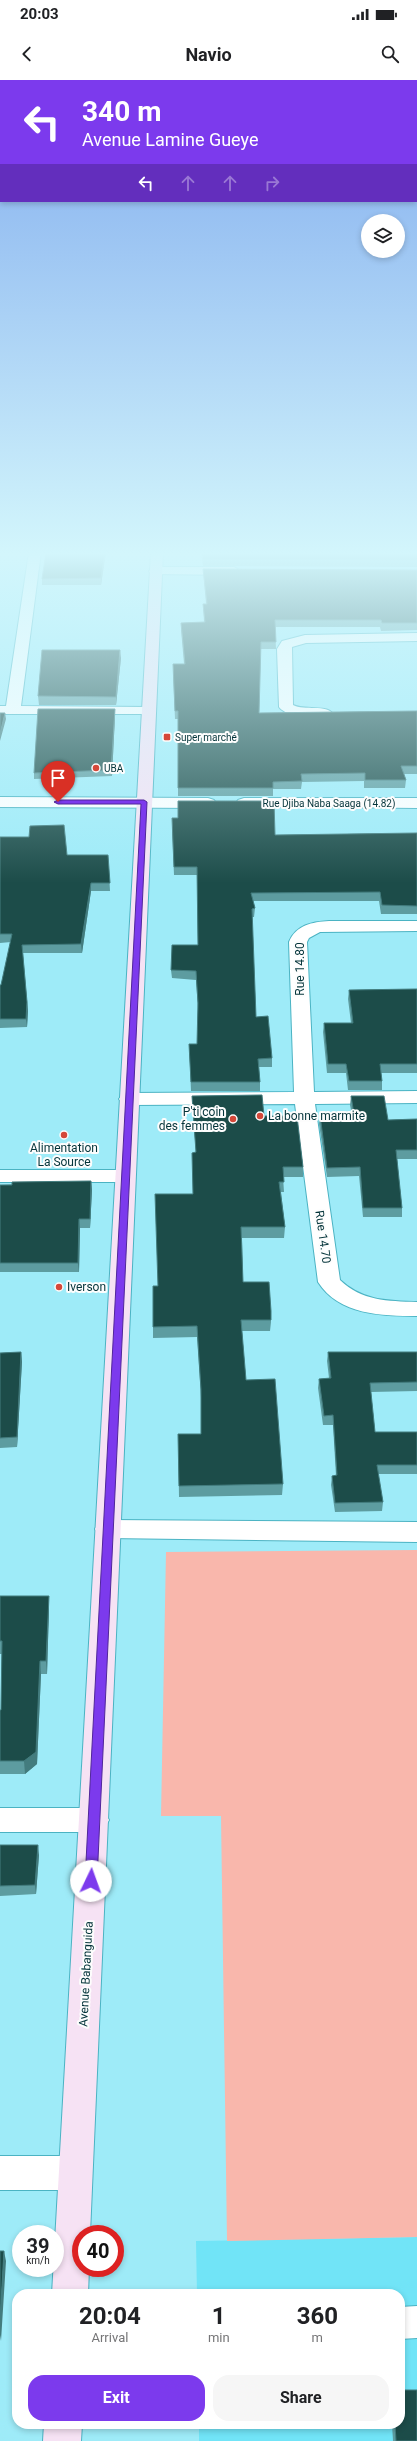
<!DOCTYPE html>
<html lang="en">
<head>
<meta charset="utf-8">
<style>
	body { margin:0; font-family:Roboto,sans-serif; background:#f6f6f6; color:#202124; height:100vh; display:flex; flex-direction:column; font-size:15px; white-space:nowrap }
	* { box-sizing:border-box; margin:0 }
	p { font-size:13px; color:#757577 }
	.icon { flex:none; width:22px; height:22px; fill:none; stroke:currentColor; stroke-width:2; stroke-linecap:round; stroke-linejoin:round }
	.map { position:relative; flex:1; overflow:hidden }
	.side { position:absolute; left:12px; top:2209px; width:393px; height:140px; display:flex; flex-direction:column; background:#fff; border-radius:16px; box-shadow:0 2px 6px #0003 }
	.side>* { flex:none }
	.guide { position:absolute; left:0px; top:0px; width:417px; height:122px; box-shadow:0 2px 6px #0003; background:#7c3aed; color:#fff; overflow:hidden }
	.fabs { position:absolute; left:361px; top:134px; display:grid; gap:8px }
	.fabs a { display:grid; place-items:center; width:44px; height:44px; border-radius:50%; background:#fff; box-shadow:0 2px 6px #0003; font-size:20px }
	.speed { position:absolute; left:12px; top:2145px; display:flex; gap:8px; font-size:20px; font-weight:700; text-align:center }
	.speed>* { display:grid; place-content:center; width:52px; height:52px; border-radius:50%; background:#fff; box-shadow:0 2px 6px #0003; line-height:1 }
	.speed small { font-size:10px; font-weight:400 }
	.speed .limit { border:6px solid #d22; background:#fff; color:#111 }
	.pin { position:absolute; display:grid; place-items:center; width:34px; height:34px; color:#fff; margin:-41px -17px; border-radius:50% 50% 50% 0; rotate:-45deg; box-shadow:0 0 4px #0007 }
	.pin .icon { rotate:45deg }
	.me { position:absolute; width:44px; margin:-22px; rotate:3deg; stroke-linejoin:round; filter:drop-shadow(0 0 3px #0008) }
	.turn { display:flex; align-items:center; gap:14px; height:84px; padding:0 16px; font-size:18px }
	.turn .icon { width:52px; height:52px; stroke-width:2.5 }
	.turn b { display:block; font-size:28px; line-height:34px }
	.lanes { display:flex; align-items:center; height:38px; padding:0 16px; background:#0003; justify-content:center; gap:20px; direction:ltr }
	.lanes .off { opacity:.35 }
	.eta { display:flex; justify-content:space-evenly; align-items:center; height:68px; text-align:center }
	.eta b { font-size:24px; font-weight:700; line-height:28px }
	.button { display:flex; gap:8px; margin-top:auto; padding:8px 16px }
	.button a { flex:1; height:46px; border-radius:16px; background:#7c3aed; color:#fff; font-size:16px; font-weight:700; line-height:46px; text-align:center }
	.button a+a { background:#f6f6f6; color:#202124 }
	.status { display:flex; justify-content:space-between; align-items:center; height:28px; padding:0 20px; background:#fff; direction:ltr }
	.status svg { height:11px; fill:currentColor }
	header { display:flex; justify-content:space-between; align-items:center; height:52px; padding:0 16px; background:#fff; font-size:18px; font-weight:700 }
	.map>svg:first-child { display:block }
</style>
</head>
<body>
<div class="status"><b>20:03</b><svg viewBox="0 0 49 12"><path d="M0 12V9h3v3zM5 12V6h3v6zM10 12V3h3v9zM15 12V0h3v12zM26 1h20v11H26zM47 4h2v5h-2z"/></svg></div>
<header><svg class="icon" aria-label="back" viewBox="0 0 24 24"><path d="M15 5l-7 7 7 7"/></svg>Navio<svg class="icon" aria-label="search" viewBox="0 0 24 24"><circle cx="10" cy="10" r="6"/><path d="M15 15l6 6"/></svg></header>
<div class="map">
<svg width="417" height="2361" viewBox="0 0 417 2361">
	<rect width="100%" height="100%" fill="#9eebf8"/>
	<!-- built -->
	<path fill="#71e4f7" d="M417 2157V2361H199V2344H400V2214H197L196 2161Z"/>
	<!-- green -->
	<path fill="#f9b7ac" d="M417 1470V2157L227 2161 221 1736H161L166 1472Z"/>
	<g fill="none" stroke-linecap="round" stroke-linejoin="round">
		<!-- lane casing -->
		<g stroke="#4bb3c3" stroke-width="2">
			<path id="lane" d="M417 2226V2258L400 2259V2227Z"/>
		</g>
		<!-- street casing -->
		<g stroke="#4bb3c3" stroke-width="2">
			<path id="street" d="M29 472H41L21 626 149 627 156 631 154 634H0V626H6Z
				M156 487H234L241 491 234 495 151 494 149 491Z
				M417 553V561L306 563 292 567 293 625C304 631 327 624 333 634 326 644 286 637 279 627L277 569 282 561 305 555Z
				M0 717 208 718 214 720 216 723 214 726 208 728 0 727Z
				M244 718H417V728L238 726 236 723 238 720Z
				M329 841H417V851L320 852 309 858 307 862 314 1012 417 1011V1023L315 1024 340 1200C362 1221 387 1221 417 1222V1236C382 1236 339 1235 318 1202L295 1024 129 1025 122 1023 119 1019 122 1015 129 1013 294 1012 289 862C296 845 312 842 329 841Z
				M0 1090H125L132 1091 135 1096 132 1101 125 1102H0Z
				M108 1440 417 1442V1462L108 1458 99 1456 95 1449 99 1442Z
				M0 1728H94L104 1731 109 1740 104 1749 94 1752H0Z
				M0 2076H75L87 2081 92 2093 87 2105 75 2110H0Z"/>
		</g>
		<!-- secondary casing -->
		<g stroke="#4bb3c3" stroke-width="2">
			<path id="secondary" d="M151 472H163L90 2154H81V2188H89L88 2214H52Z
				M44 2344H82L81 2361H43Z"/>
		</g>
		<!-- lane -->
		<use href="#lane" fill="#fff" fill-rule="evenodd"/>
		<!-- street -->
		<use href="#street" fill="#fff" fill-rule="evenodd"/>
		<!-- secondary -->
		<use href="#secondary" fill="#f6e2f4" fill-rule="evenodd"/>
	</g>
	<!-- wall -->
	<path fill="#5d9ca0" d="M46 472H106L101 505H42V499Z
		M201 472H417V487L203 486Z
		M203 489 417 490V550L381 551 380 547H275L276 569H260L259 633 417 631V694H404L406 700 405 708H364V701L302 702 301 709H273V716H178V639H175L173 591 184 584 181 550V543L204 542 203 524H206Z
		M121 578 116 625H39L38 616Z
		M115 629V636L112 696 34 699V693Z
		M172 747 275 755 417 753V834H381L379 821H253L255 828 254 837H252L256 937 272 978V987H259L260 1002V1011H191L189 964H197L198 929 196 900 172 898 171 890 198 865 197 795H174Z
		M0 757 67 775H108L110 811H91L82 873H23L28 931 27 947 0 948V905H1L11 862 0 863Z
		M417 909V993H381L382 1001V1010H348L346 993H327L323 952 324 943H351L348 919 349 910Z
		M192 1016 264 1036 303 1087V1097H283L284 1112H281L285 1147 284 1158H242L243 1202H269L271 1242 270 1251H242L246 1300 283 1404 282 1415 179 1417 178 1354H201V1318L197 1257 153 1258V1247L158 1206 193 1114 196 1072 192 1026Z
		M351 1016 388 1040 417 1039V1079H397L402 1128V1137H363L359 1096 327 1097 319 1044 320 1035H352L350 1025Z
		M91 1101 92 1110 90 1148H80L79 1192H0V1105Z
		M21 1272 22 1282 17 1367 0 1368V1273Z
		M328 1272H417V1311L371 1312 375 1352H417V1394H378L383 1422 382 1431 335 1432 331 1405 332 1396H336L333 1345H323L318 1308 319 1299 329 1298 327 1281Z
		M0 1516 49 1528 47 1594H41L37 1684 25 1694H0V1630H1L2 1574H0Z
		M0 1765 39 1775 36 1814 0 1816Z
		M392 2344H400L417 2361H393Z"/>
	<!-- shaded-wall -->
	<path fill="#437c7e" d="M105 472H106L101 505V498Z
		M120 570 121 578 116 625V617Z
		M115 629V636L112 696 111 690Z
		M5 633 6 639 0 661V654Z
		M91 803V811L82 873 81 864Z
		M27 922 28 931 27 947 26 939Z
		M91 1101 92 1110 90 1148V1139Z
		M79 1139 80 1148 79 1192 78 1183Z
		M21 1272 22 1282 17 1367V1357Z
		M49 1516V1528L47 1594 46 1581Z
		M40 1581 41 1594 37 1684 25 1694 24 1681Z
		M38 1765 39 1775 36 1814 35 1805Z
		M4 2171 6 2181 1 2261 0 2255V2241Z"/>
	<!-- building -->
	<path fill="#1c4c49" stroke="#437c7e" d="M46 472H105L101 498 42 499Z
		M202 472H417V480L203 479Z
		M203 489 417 490V543H382L381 540H275L276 562H261L259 633 417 631V686H401L406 700H365V693L301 694 302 701 273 702V708H178V631H175L173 584H185L181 543 205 542 203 524H207Z
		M42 570H120L116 617 38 616Z
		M38 629H115L111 690 34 693Z
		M0 633H5L0 654Z
		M178 721H274L275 755 417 753V826L382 825 380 812 251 813 255 828 252 829 256 937 268 936 272 978 258 979 260 1002H191L189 964H197L198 923 196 891 171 890 172 865H198L197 787H174L172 738H178Z
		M64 745 67 775H108L110 803H91L81 864 22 865 27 922 26 939H0V905H1L12 854H0V757H29L30 746Z
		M417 909V984H380L382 1001H349L346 984H328L324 943H353L349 910Z
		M262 1015 264 1036H297L303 1087H283L284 1102H279L285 1147H241L243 1202H269L271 1231V1240H241L246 1300 275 1299 283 1404 179 1406 178 1354H201V1309L197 1246 153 1247V1206H158L155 1114H193L192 1073 196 1072 192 1016Z
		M351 1016H384L388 1040 417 1039V1070H396L402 1128H363L360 1087 327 1088 320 1035 354 1034Z
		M91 1101 90 1139H79L78 1183H0V1105H12V1102Z
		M21 1272 17 1357 0 1358V1273Z
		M328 1272H417V1302L370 1303 375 1352H417V1385H377L383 1422 335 1423 332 1396 337 1395 333 1335 324 1336 319 1299 331 1298Z
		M0 1516H49L46 1581H40L36 1672 24 1681H0V1630H1L2 1561H0Z
		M0 1765H38L35 1805 0 1806Z
		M0 2171H4L0 2241Z
		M400 2310H417V2361H396L395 2344H400Z"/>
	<!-- sky -->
	<linearGradient id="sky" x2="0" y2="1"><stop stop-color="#81acee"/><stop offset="0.59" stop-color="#d3f6fc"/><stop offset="1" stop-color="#d3f6fc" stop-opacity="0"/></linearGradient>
	<rect width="417" height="803" fill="url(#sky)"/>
	<!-- route -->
	<path fill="#7c3aed" stroke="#51269a" d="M144 720 147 722 97 1801 91 1807 85 1801 141 724H58L54 722 58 720Z"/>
	<!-- markers -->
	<g fill="#d54839" stroke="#fdfdfd" stroke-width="1.5">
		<rect x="163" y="653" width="8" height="8" rx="2"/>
		<circle cx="96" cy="688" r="4"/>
		<circle cx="260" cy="1036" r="4"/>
		<circle cx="233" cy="1039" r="4"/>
		<circle cx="64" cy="1055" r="4"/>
		<circle cx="59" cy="1207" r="4"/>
	</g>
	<g text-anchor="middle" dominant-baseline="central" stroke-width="4" stroke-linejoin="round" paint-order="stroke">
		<!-- far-poi labels -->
		<g font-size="10" fill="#04343a" stroke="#fdfdfd" text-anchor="start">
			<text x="175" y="657">Super marché</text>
			<text x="104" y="688">UBA</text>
		</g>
		<!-- far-street labels -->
		<g font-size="10" fill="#04343a" stroke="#fdfdfd">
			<text x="329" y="723">Rue Djiba Naba Saaga (14.82)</text>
		</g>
		<!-- street labels -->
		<g font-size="12" fill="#04343a" stroke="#fdfdfd">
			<text transform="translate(300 889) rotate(-90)">Rue 14.80</text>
			<text transform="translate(323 1157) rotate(82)">Rue 14.70</text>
			<text transform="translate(86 1894) rotate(-87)">Avenue Babanguida</text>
		</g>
		<!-- poi labels -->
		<g font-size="12" fill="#04343a" stroke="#fdfdfd" text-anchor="start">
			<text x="225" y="1032" text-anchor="end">P'ti coin<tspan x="225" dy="14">des femmes</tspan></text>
			<text x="268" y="1036">La bonne marmite</text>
			<text x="64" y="1068" text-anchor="middle">Alimentation<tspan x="64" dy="14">La Source</tspan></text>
			<text x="67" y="1207">Iverson</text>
		</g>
	</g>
</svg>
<div class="fabs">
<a><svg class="icon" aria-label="layers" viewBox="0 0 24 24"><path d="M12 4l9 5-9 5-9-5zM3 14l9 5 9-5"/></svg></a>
</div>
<div class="speed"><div>39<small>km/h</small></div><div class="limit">40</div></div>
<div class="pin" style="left:58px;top:722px;background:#d93025"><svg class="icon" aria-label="arrive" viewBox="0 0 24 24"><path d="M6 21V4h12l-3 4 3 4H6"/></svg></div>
<svg class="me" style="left:91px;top:1801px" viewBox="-20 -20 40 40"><circle r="19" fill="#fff"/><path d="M0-13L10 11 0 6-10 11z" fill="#7c3aed"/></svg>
<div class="guide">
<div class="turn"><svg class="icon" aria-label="left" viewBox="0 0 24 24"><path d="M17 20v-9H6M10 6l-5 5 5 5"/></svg><div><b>340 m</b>Avenue Lamine Gueye</div></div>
<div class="lanes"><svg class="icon" aria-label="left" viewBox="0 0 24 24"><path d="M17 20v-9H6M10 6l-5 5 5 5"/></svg><svg class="icon off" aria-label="ahead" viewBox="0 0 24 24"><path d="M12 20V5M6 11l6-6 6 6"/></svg><svg class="icon off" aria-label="ahead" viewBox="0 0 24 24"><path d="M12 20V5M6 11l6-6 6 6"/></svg><svg class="icon off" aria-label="right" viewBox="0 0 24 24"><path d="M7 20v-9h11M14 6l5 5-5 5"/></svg></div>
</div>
<section class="side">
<div class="eta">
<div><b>20:04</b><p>Arrival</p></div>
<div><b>1</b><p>min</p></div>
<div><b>360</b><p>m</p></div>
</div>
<div class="button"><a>Exit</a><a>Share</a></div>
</section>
</div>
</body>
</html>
